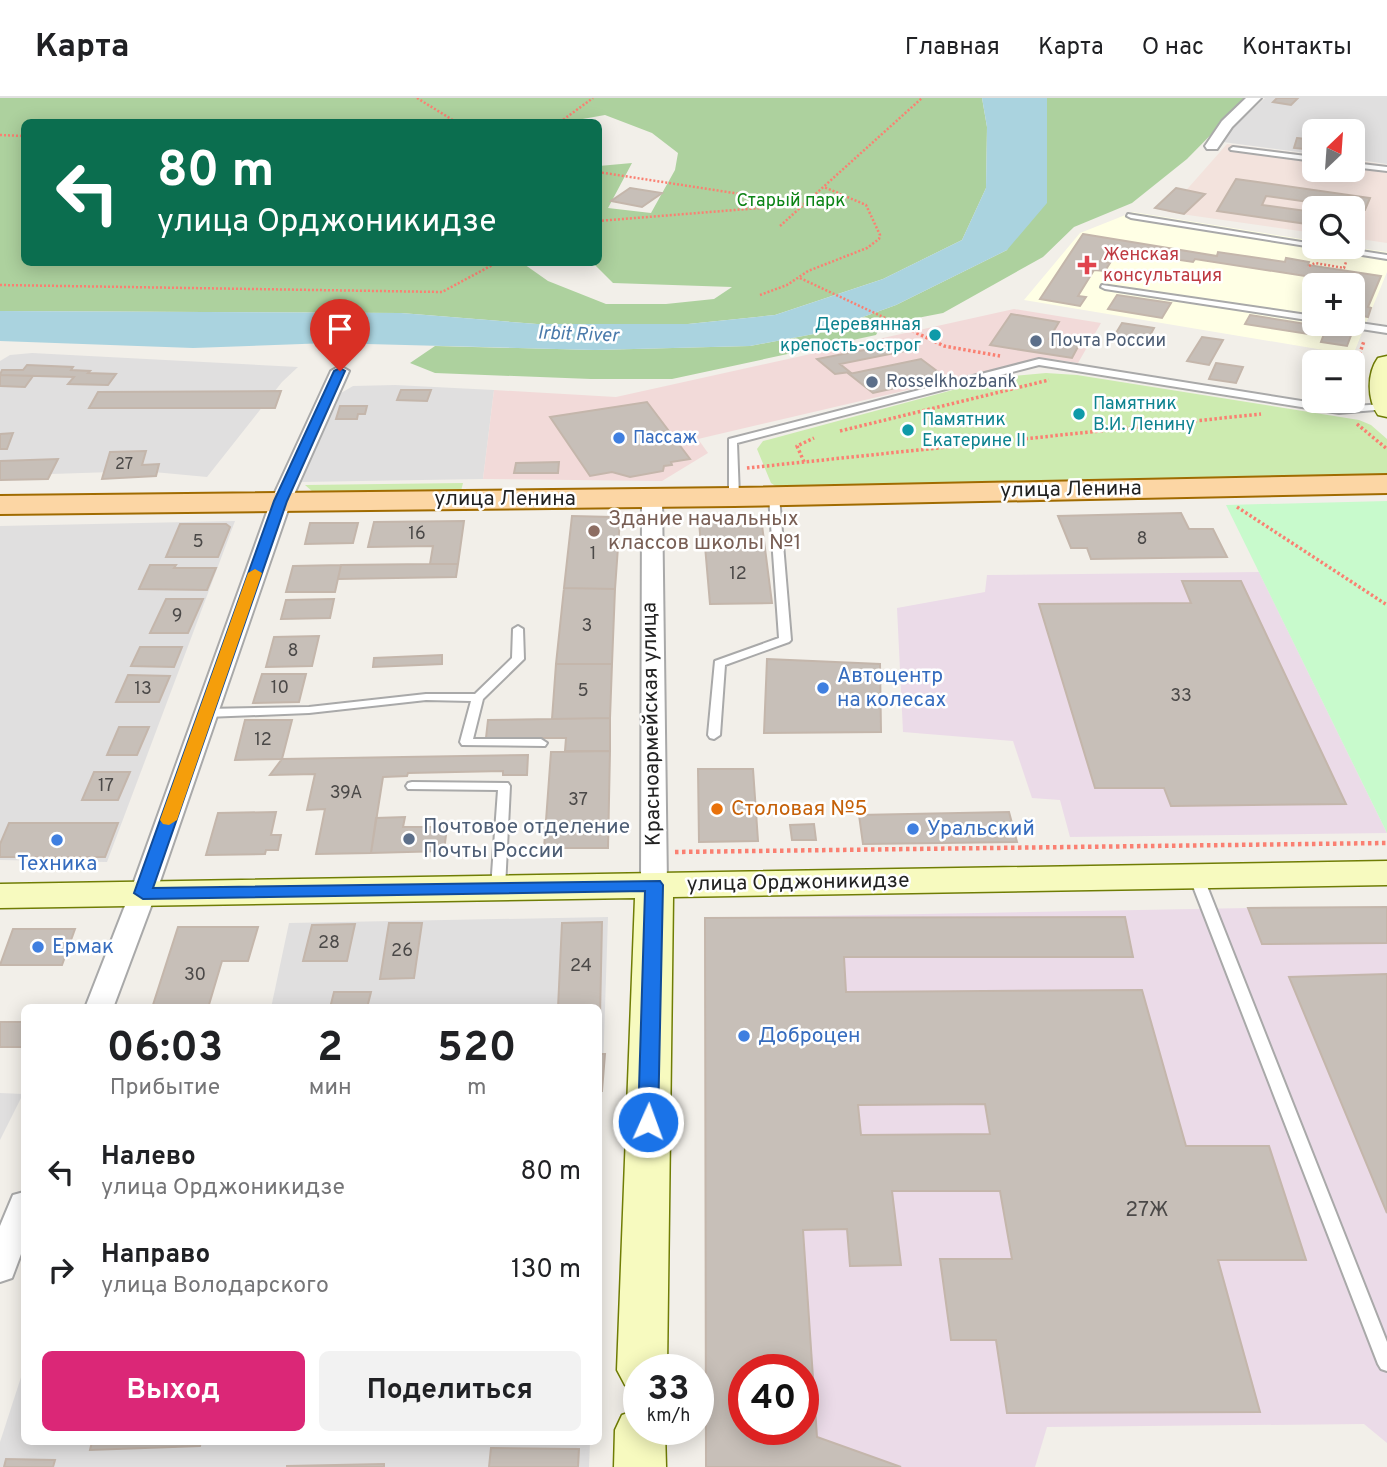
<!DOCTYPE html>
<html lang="ru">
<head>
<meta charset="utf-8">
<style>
	body { margin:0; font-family:Overpass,sans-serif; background:#f2f2f2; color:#202124; height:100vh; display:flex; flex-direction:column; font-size:26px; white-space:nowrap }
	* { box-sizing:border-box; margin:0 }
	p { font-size:23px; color:#757577 }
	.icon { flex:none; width:38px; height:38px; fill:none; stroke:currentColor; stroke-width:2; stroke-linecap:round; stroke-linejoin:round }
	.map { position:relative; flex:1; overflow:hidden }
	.panel { position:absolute; left:21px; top:906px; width:581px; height:441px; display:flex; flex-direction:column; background:#fff; border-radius:10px; box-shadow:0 4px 18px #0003 }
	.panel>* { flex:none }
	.guide { position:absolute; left:21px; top:21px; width:581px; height:147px; border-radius:10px; box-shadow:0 4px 18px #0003; background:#0b6e4f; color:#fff; overflow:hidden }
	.needle { width:46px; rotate:25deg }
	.buttons { position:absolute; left:1302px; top:21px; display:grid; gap:14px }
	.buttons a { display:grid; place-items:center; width:63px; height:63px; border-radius:10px; background:#fff; box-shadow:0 4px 18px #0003; font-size:35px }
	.speed { position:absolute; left:623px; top:1256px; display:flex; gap:14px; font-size:35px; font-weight:700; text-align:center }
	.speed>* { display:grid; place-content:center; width:91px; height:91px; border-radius:50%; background:#fff; box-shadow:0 4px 18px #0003; line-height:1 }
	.speed small { font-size:18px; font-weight:400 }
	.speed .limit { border:10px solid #d22; background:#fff; color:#111 }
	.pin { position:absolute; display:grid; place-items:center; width:60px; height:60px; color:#fff; margin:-72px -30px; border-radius:50% 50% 50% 0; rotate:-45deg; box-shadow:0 0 7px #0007 }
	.pin .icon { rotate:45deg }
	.me { position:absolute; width:77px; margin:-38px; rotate:2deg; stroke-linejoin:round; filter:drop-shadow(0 0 5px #0008) }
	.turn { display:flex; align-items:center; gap:24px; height:147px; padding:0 21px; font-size:32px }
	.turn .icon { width:91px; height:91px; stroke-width:2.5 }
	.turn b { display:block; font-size:49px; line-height:60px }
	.eta { display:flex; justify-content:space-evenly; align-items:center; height:119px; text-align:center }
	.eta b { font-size:42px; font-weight:700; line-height:49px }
	.action { display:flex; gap:14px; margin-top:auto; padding:14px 21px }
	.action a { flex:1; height:80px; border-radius:10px; background:#db2777; color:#fff; font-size:28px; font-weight:700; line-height:80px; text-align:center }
	.action a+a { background:#f2f2f2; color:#202124 }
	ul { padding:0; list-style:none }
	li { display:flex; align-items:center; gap:21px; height:98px; padding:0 21px }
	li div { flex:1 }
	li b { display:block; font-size:26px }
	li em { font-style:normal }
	header { display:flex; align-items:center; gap:42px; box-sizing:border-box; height:98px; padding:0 35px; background:#fff; border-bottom:2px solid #e0e0e0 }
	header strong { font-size:33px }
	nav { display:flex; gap:38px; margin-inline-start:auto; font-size:24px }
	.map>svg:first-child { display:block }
</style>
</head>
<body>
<header>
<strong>Карта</strong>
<nav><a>Главная</a><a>Карта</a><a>О нас</a><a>Контакты</a></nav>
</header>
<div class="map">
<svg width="1387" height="1369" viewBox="0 0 1387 1369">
	<rect width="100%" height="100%" fill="#f2efe9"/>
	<!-- residential -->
	<path fill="#e0dfdf" d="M1265 0H1387V66L1353 61V33H1314V56L1223 44V39Z
		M32 255 298 269 282 284 207 379 143 373 21 377 0 375V263L10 257Z
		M395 287 494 292 483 381 301 384 341 295 353 288Z
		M235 423 107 764 0 762V428Z
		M608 819 599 1094 598 910H271L289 825Z
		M0 995 23 996 0 1042Z
		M24 1270V1344H590L589 1369H0V1344Z"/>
	<!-- commercial -->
	<path fill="#f2dad9" d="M1014 211 1101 225 1078 265 1045 260 698 341 708 355 662 383 483 381 494 292 616 299Z"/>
	<!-- industrial -->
	<path fill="#ebdbe8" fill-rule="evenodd" d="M1259 474 1387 735 1070 739 1060 702 1032 700 1013 643 903 634 897 510 985 494 987 477Z
		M1248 810 1262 846 1387 845V1345L1364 1326 1047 1329 1035 1369H707L705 820ZM744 1272H803V1332H744Z"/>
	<!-- education -->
	<path fill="#ffffe5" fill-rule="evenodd" d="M1133 114 1314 143V149H1352L1387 154V174L1353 257 1024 202 1080 135ZM1314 187H1353V226H1314Z"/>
	<!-- military -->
	<path fill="#f3e3dd" d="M1227 46 1314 57V72H1353V62L1387 67V145L1353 140V110H1314V135L1167 114Z"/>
	<!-- grass -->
	<path fill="#cdebb0" d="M1046 275 1077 277 1359 322 1371 327 1387 341V377L780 391 771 385 757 351 763 343 771 341 1001 279Z
		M463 385 461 393 325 395 313 394 305 387Z"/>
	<!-- forest -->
	<path fill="#add19e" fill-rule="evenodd" d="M0 0H982L987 29 986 90 962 142 883 181 775 217 688 226H537L401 215 0 213ZM605 17 652 35 678 55 675 72 651 115 608 110 632 65 599 68 598 164 593 165 613 185 732 189 714 201 666 206H606L548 183 521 164H24V24H566Z
		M1047 0H1247L1187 61 1132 105 1074 129 1043 159 943 215 881 227 876 237 672 281H591L435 275 410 265 435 248 595 252 750 248 819 235 896 207 1007 152 1045 35Z"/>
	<!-- park -->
	<path fill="#c8facc" d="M1387 403V735L1226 407Z"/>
	<!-- water -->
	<path fill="#aad3df" d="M982 0H1047V105L1007 152 896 207 819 235 750 248 595 252 329 245 193 250 0 243V213L401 215 537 226H688L775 217 883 181 962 142 986 90 987 29Z"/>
	<!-- building -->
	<path fill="#c7bfb8" stroke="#c4b6ab" stroke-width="2" fill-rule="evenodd" d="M1277 0H1298L1291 7 1273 4Z
		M1297 40 1314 42V52L1294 50Z
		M1236 81 1370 100 1365 112 1266 98 1262 107 1314 114V127L1217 113Z
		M630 90 662 95 642 109 611 103Z
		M1176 90 1205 96 1184 116 1155 110Z
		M1083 136 1217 158 1218 154 1285 164 1286 160 1309 164 1308 167 1381 178 1368 209 1371 210 1368 219 1353 216V187L1350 185 1195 161 1193 164 1108 151 1100 163 1110 165 1105 173 1094 172 1078 198 1086 199 1080 208 1040 201Z
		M1117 197 1171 205 1162 220 1108 211Z
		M1011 216 1059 224 1049 241 1080 245 1072 260 990 247Z
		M1250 217 1312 227 1308 236 1245 226Z
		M1122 225 1154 230 1146 245 1113 240Z
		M1327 228 1353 232 1347 248 1321 244Z
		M1202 239 1223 242 1209 267 1187 263Z
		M901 245 910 252 840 266 850 274 835 276 817 261Z
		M921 261 945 279 873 295 849 276Z
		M1216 265 1243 269 1236 285 1209 281Z
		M27 267 73 269 71 272 90 273 88 275 116 276 108 287 68 286 74 279 0 277 2 272H23Z
		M0 277 33 278 25 289 0 288Z
		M401 292H431L427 303 397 302Z
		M281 293 275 310H89L98 294Z
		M647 304 690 361 671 364 672 367 664 368 663 373 630 379 612 374 590 378 550 319Z
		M340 308H367L365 316H358L357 321H336Z
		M13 335 7 351H0V336Z
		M146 353 142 367 159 366 156 378 102 381 110 354Z
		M58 361 48 381 0 382V363Z
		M559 364 558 375H514L516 365Z
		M1181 415 1189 431H1213L1227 459 1091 461 1087 450H1071L1058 418Z
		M572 418 613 419 620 421 615 491 564 490Z
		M464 423 458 466H430L433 448 368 449 374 424Z
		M699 423H724L725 428 762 427 772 505 710 506 705 448H701Z
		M310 425H358L353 445 305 446Z
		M180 426H226L230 429 218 459H166Z
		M430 466H458L456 479 338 481 341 467Z
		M150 467H176L174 470H216L207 492 139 491Z
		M341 467 335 494H286L293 468Z
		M1182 483H1241L1346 706 1171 708 1164 690H1095L1039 506 1191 505Z
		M564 490 615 491 612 566H556Z
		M166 501H203L188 535H150Z
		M334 501 330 520 281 521 286 502Z
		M319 538 312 568 266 569 274 539Z
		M140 549H182L174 569 131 568Z
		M442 557V566L373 569 374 560Z
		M767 561 880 566 881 634 764 635Z
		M556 566H612L610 620 552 621Z
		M262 576H306L299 604 253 605Z
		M128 577 170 578 159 604H116Z
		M610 620V653H565L566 640H486L488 622Z
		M245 622H292L282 661 235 662Z
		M119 629H149L137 657H107Z
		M610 653 608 750H544L551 654Z
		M528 657 527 677H503V673L408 675 407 678 383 679 371 755 316 756 325 711 307 712 315 676 270 677 282 661Z
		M698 671H753L758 743 699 744Z
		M94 674H130L118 702H82Z
		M276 714 271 737H281L278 752H266L265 756 206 757 218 715Z
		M1009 714 1017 744 863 746 859 717Z
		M405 719 403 729H447L444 753 371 755 376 720Z
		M9 725H118L105 759H0V746Z
		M814 726 816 742H792L790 727Z
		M1387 809V845L1262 846 1248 810Z
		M1125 819 1133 859H844L846 894 1142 892 1186 1048H1269L1306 1162H1218L1260 1314 1007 1315 996 1242H951L940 1161H1012L1000 1093H892L901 1167 850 1168 847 1131 803 1132 817 1339 901 1369H706L705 820ZM985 1006 990 1036 861 1037 858 1007ZM744 1272H803V1332H744Z
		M602 824 600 919 598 910H558L562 825Z
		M389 825H422L414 880 380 881Z
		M355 826 347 863H303L312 827Z
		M178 829H258L248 863H222L208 910H152Z
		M13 831H75L62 867H0Z
		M1387 876V1115L1289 879Z
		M334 894H371L367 910H330Z
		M0 924H24V949H0Z
		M598 956H605L602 993H598Z
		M92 1344H201L200 1348 90 1352Z
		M491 1350 579 1351 578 1369H489Z
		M6 1361 55 1362 53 1369H4Z
		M384 1366V1369H287V1368Z"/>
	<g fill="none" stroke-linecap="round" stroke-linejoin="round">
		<!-- lane casing -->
		<g stroke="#a9a9a9" stroke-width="4">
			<path id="lane" d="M1233 49 1314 59V63L1231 52 1230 51Z
				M1353 65 1387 69V73L1353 69Z
				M1128 116 1314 146V149H1335L1387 157V161L1131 120 1127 118Z
				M1102 187 1314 218V223L1105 191 1101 189Z
				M1353 224 1387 229V235L1348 229 1344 226Z
				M1039 261 1339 309 1385 306 1387 307V311L1339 315 1039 267 737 345 739 399 734 402 729 399V341Z
				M774 395 779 398 791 542 789 544 725 567 720 637 714 641 710 640 708 637 715 563 779 540 769 398Z
				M518 528 523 531 524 561 483 601 473 641H541L547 645 545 648 462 647 460 644 471 603 426 602 309 615 206 619 200 615 206 611 309 609 426 596H475L512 560 513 531Z
				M412 684 508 685 510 688 505 790 503 793H493L491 790 498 692 408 691 406 688 408 685Z
				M1196 774 1203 778 1387 1244V1273L1381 1271 1378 1266 1189 778Z"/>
		</g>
		<!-- street casing -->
		<g stroke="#a9a9a9" stroke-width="4">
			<path id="street" d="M1246 0H1261L1232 29 1217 51H1207L1205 48 1222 23Z
				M340 268 349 273 291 403 156 795 113 910H85L130 795 271 403 331 273Z
				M652 394 659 396 662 400 667 787 663 793 654 795 645 793 641 787 642 400 645 396Z
				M24 1094V1148L12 1180 0 1184V1128L13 1097Z"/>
		</g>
		<!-- secondary casing -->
		<g stroke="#707d05" stroke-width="3">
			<path id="secondary" d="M1387 258V319L1378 317C1367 301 1367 275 1378 260Z
				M1387 763V787L673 799 667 1272H639V1292L625 1287 617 1272 635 800 0 810V786Z
				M639 1311V1332H665L666 1369H614L615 1332 622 1317Z"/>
		</g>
		<!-- primary casing -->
		<g stroke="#a06b00" stroke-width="4">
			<path id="primary" d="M1387 377V395L734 408 0 416V398L734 390Z"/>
		</g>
		<!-- path-far2 -->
		<path stroke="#fa8072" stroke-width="2.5" stroke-dasharray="2 2" stroke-linecap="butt" d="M417 0 456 24
			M560 24 593 0
			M0 37 24 38
			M598 74 805 106
			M598 123 797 107
			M780 128 922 0
			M1309 168 1315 165 1344 170 1346 164
			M800 180 898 226
			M0 187 442 194 498 164
			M760 197 787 187 808 173 867 150 879 141 880 137 866 107 824 89"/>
		<!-- path-far1 -->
		<path stroke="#fa8072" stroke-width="3.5" stroke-dasharray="2.5 2.5" stroke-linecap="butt" d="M894 224 944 248 1000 258
			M1353 275 1364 243
			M1357 326 1387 351
			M840 333 1049 282
			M804 364 797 348 814 340
			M747 370 1261 316
			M1237 409 1387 507"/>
		<!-- path -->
		<path stroke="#fa8072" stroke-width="4.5" stroke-dasharray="3.5 3.5" stroke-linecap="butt" d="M675 754 1387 745"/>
		<!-- lane -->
		<use href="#lane" fill="#fff" fill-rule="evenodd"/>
		<!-- street -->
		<use href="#street" fill="#fff" fill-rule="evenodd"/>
		<!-- secondary -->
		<use href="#secondary" fill="#f7fabf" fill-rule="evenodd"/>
		<!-- primary -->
		<use href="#primary" fill="#fcd6a4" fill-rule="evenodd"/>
	</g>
	<!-- route -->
	<path fill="#1a73e8" stroke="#114b97" stroke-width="2" d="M340 270 345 273 287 403 153 790 660 783 663 787 658 1024 655 1029 648 1032 641 1029 638 1024 645 793 143 801 134 795 274 403 334 273Z"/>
	<!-- slow -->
	<path fill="#f59e0b" d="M255 471 262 475 177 722 169 727 163 726 160 722 248 475Z"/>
	<!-- markers -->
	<path fill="#e0444e" stroke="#fff" stroke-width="2.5" d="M1083.5 156.5h7v7h7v7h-7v7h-7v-7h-7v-7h7z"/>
	<g fill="#0f9aa8" stroke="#fff" stroke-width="2.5">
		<circle cx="935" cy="237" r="7"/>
		<circle cx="1079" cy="316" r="7"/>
		<circle cx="908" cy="332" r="7"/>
	</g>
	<g fill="#5c6f8a" stroke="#fff" stroke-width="2.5">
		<circle cx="1036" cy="243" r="7"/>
		<circle cx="872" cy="284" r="7"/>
		<circle cx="409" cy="741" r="7"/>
	</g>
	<g fill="#3f7fe0" stroke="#fff" stroke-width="2.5">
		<circle cx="619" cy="340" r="7"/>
		<circle cx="823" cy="590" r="7"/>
		<circle cx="913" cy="731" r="7"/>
		<circle cx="57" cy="742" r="7"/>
		<circle cx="38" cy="849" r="7"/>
		<circle cx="744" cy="938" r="7"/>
	</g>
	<circle fill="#8d6e63" stroke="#fff" stroke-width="2.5" cx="594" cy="433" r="7"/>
	<circle fill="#e8710a" stroke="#fff" stroke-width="2.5" cx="717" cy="711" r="7"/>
	<g text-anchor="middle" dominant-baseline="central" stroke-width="5" stroke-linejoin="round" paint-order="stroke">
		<!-- far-number labels -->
		<g font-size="16" fill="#4b4948">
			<text x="124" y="367">27</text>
		</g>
		<!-- far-park labels -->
		<g font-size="18" fill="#0c8416" stroke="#fff">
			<text x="791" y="103">Старый парк</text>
		</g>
		<!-- far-health labels -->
		<g font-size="18" fill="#be3a42" stroke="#fff" text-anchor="start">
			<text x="1103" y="157">Женская<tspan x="1103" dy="21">консультация</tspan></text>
		</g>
		<!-- far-culture labels -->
		<g font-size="18" fill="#0d838f" stroke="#fff" text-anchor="start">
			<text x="921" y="227" text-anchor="end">Деревянная<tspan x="921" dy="21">крепость-острог</tspan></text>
			<text x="1093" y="306">Памятник<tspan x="1093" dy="21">В.И. Ленину</tspan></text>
			<text x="922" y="322">Памятник<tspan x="922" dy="21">Екатерине II</tspan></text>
		</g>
		<!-- far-service labels -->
		<g font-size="18" fill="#4e5e75" stroke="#fff" text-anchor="start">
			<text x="1050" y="243">Почта России</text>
			<text x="886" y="284">Rosselkhozbank</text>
		</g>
		<!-- far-shop labels -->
		<g font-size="18" fill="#366cbe" stroke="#fff" text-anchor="start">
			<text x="633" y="340">Пассаж</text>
		</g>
		<!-- number labels -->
		<g font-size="18" fill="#4b4948">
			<text x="417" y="436">16</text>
			<text x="1142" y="441">8</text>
			<text x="198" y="444">5</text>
			<text x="593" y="456">1</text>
			<text x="738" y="476">12</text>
			<text x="177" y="518">9</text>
			<text x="587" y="528">3</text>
			<text x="293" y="553">8</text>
			<text x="280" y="590">10</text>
			<text x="143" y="591">13</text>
			<text x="583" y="593">5</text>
			<text x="1181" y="598">33</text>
			<text x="263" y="642">12</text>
			<text x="106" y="688">17</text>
			<text x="346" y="695">39А</text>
			<text x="578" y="702">37</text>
			<text x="329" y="845">28</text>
			<text x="402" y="853">26</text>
			<text x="581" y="868">24</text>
			<text x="195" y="877">30</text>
		</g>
		<!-- far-water labels -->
		<g font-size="19" font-style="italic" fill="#4a7aab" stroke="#fff">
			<text transform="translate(578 237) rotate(2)">Irbit River</text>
		</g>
		<!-- street labels -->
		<g font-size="21" fill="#222" stroke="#fff">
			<text transform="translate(1071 392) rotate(-1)">улица Ленина</text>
			<text x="505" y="401">улица Ленина</text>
			<text transform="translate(652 626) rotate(-91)">Красноармейская улица</text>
			<text transform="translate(798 785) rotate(-1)">улица Орджоникидзе</text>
		</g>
		<!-- education labels -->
		<g font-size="21" fill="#785e54" stroke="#fff" text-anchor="start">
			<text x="608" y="421">Здание начальных<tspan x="608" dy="24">классов школы №1</tspan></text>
		</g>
		<!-- shop labels -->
		<g font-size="21" fill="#366cbe" stroke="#fff" text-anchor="start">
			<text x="837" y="578">Автоцентр<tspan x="837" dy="24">на колесах</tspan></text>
			<text x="927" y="731">Уральский</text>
			<text x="57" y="766" text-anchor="middle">Техника</text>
			<text x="52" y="849">Ермак</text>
			<text x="758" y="938">Доброцен</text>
		</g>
		<!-- food labels -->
		<g font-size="21" fill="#c56008" stroke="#fff" text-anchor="start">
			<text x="731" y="711">Столовая №5</text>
		</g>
		<!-- service labels -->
		<g font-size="21" fill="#4e5e75" stroke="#fff" text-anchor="start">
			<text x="423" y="729">Почтовое отделение<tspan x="423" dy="24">Почты России</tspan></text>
		</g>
		<!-- near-number labels -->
		<g font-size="21" fill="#4b4948">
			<text x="1147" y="1112">27Ж</text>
		</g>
	</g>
</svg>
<div class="buttons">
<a><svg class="needle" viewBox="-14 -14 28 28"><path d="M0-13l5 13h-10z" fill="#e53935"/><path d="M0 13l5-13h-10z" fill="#757577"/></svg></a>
<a><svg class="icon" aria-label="search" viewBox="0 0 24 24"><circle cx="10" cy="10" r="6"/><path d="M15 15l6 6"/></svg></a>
<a>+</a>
<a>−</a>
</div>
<div class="speed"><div>33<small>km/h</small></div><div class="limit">40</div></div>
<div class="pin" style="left:340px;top:273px;background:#d93025"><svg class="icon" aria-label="arrive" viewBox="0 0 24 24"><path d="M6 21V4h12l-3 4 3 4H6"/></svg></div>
<svg class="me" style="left:648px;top:1024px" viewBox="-20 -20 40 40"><circle r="17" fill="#1a73e8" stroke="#fff" stroke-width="3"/><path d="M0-11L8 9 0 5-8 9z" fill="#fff"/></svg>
<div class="guide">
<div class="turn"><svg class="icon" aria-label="left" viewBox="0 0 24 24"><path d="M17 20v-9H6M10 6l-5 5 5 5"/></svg><div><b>80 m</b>улица Орджоникидзе</div></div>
</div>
<section class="panel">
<div class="eta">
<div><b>06:03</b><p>Прибытие</p></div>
<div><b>2</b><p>мин</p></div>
<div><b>520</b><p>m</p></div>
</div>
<ul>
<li><svg class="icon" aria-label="left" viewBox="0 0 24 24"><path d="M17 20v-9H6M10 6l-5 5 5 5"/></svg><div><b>Налево</b><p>улица Орджоникидзе</p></div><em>80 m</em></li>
<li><svg class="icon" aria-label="right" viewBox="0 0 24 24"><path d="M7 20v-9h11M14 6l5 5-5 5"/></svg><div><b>Направо</b><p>улица Володарского</p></div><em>130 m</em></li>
</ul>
<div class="action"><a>Выход</a><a>Поделиться</a></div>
</section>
</div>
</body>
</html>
